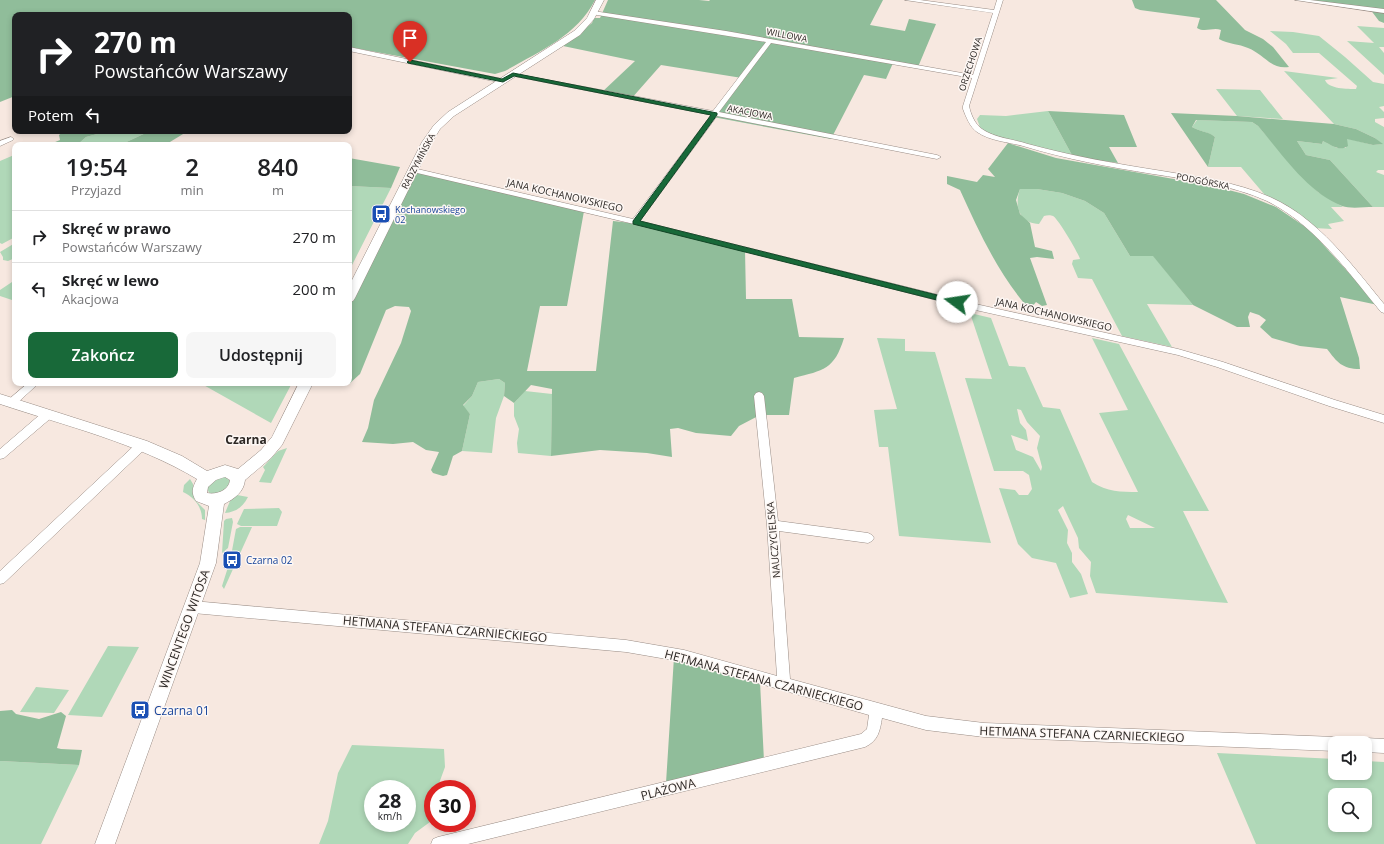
<!DOCTYPE html>
<html lang="pl">
<head>
<meta charset="utf-8">
<style>
	body { margin:0; font-family:"Open Sans",sans-serif; background:#f6f6f6; color:#202124; height:100vh; display:flex; flex-direction:column; font-size:15px; white-space:nowrap }
	* { box-sizing:border-box; margin:0 }
	p { font-size:13px; color:#757577 }
	.icon { flex:none; width:22px; height:22px; fill:none; stroke:currentColor; stroke-width:2; stroke-linecap:round; stroke-linejoin:round }
	.map { position:relative; flex:1; overflow:hidden }
	.side { position:absolute; left:12px; top:142px; width:340px; height:244px; display:flex; flex-direction:column; background:#fff; border-radius:8px; box-shadow:0 2px 6px #0003 }
	.side>* { flex:none }
	.guide { position:absolute; left:12px; top:12px; width:340px; height:122px; border-radius:8px; box-shadow:0 2px 6px #0003; background:#202124; color:#fff; overflow:hidden }
	.controls { position:absolute; left:1328px; top:736px; display:grid; gap:8px }
	.controls a { display:grid; place-items:center; width:44px; height:44px; border-radius:8px; background:#fff; box-shadow:0 2px 6px #0003; font-size:20px }
	.speed { position:absolute; left:364px; top:780px; display:flex; gap:8px; font-size:20px; font-weight:700; text-align:center }
	.speed>* { display:grid; place-content:center; width:52px; height:52px; border-radius:50%; background:#fff; box-shadow:0 2px 6px #0003; line-height:1 }
	.speed small { font-size:10px; font-weight:400 }
	.speed .limit { border:6px solid #d22; background:#fff; color:#111 }
	.pin { position:absolute; display:grid; place-items:center; width:34px; height:34px; color:#fff; margin:-41px -17px; border-radius:50% 50% 50% 0; rotate:-45deg; box-shadow:0 0 4px #0007 }
	.pin .icon { rotate:45deg }
	.me { position:absolute; width:44px; margin:-22px; rotate:284deg; stroke-linejoin:round; filter:drop-shadow(0 0 3px #0008) }
	.turn { display:flex; align-items:center; gap:14px; height:84px; padding:0 16px; font-size:18px }
	.turn .icon { width:52px; height:52px; stroke-width:2.5 }
	.turn b { display:block; font-size:28px; line-height:34px }
	.then { display:flex; align-items:center; height:38px; padding:0 16px; background:#0003; gap:8px; font-size:15px }
	.eta { display:flex; justify-content:space-evenly; align-items:center; height:68px; text-align:center }
	.eta b { font-size:24px; font-weight:600; line-height:28px }
	.action { display:flex; gap:8px; margin-top:auto; padding:8px 16px }
	.action a { flex:1; height:46px; border-radius:8px; background:#186939; color:#fff; font-size:16px; font-weight:600; line-height:46px; text-align:center }
	.action a+a { background:#f6f6f6; color:#202124 }
	ul { padding:0; list-style:none }
	li { display:flex; align-items:center; gap:12px; height:52px; padding:0 16px; border-top:1px solid #e0e0e0 }
	li div { flex:1 }
	li b { display:block; font-size:15px }
	li em { font-style:normal }
	.map>svg:first-child { display:block }
</style>
</head>
<body>
<div class="map">
<svg width="1384" height="844" viewBox="0 0 1384 844">
	<rect width="100%" height="100%" fill="#f7e8e0"/>
	<!-- green -->
	<path fill="#b0d8b8" fill-rule="evenodd" d="M1357 26 1384 28V47H1379L1384 53V75L1347 41 1374 43Z
		M1270 31 1293 32 1319 36 1345 57 1373 82 1384 84V106L1379 107 1384 112V118L1375 119V122L1384 127V170H1378L1376 172 1384 175V207H1373L1330 160 1306 155 1297 141 1322 144 1323 141 1337 148H1346V138L1373 145 1382 144 1375 138 1356 129 1334 124 1284 71 1338 78 1325 80C1328 89 1348 89 1356 89L1357 86 1319 53H1293L1286 44Z
		M1216 89 1260 90 1283 119 1237 116Z
		M1048 111 1073 157 986 134 981 130 977 119 980 115 1006 116Z
		M1197 120 1252 122 1258 126 1302 176 1318 192 1343 207H1331L1344 221 1328 224 1332 229 1314 228 1270 201 1241 167H1208L1215 137C1207 131 1200 132 1192 127Z
		M108 131H150L120 145H77L86 137Z
		M14 155 15 237 2 244 0 243V161Z
		M349 186 391 188 349 271Z
		M1020 189H1037L1062 193 1085 201 1104 213 1130 256 1153 255 1193 305 1147 304 1172 347 1122 336 1092 279 1078 278 1072 264 1073 260 1080 259C1079 254 1057 217 1053 216 1051 215 1047 215 1044 216L1039 224C1019 223 1014 206 1020 189Z
		M15 243V258L8 261 3 260V257L0 252Z
		M15 280V301L0 296V290Z
		M970 313 991 318 1009 366 1025 367 1043 407 1060 409 1092 482C1107 492 1121 492 1138 492L1099 413 1128 410 1092 338 1119 344 1209 511H1183L1228 603 1096 593 1090 576 1091 562 1079 548 1078 538 1063 506 1058 510 1068 530 1067 543 1072 553V562L1081 574 1088 594 1070 598 1056 563 1032 558 1018 544 999 488 1015 490 1019 495H1028L1032 489 1029 475 1023 471H994L965 378 992 379ZM1017 409 1021 410 1027 422 1040 436 1037 448 1042 467 1041 471 1033 457 1016 450 1011 435 1028 441 1026 430 1020 423ZM1128 515 1155 528H1130L1126 519Z
		M877 338 905 339V351L935 352 991 543 899 536 888 447H879L874 410 897 409Z
		M499 379 505 383 504 396 496 418 492 453 462 451 470 414 463 406 472 396 478 382Z
		M200 383H292L271 423Z
		M525 391 552 394 551 456 518 453 517 443 519 429 514 416V403Z
		M287 448 271 483 259 482 265 470 263 467 278 451Z
		M222 477H226L231 482 223 492 210 494 207 489 210 482Z
		M190 479 193 484 194 499 205 510V520L202 519C202 507 194 497 183 492L184 485Z
		M237 495 248 497C243 507 236 512 225 513L230 501Z
		M279 508 282 512 277 526H241L237 524 244 509Z
		M232 518 233 522 228 548 222 553 224 521 226 519Z
		M240 527H252L224 589 222 586 229 564 234 563 236 556H231L236 529Z
		M108 646 139 647 102 717 68 715Z
		M36 687 69 690 54 713 20 712Z
		M352 745 444 749 445 767 437 789H433V810L430 822 415 833 408 844H319L328 821 338 773ZM373 789H407V823H373Z
		M1217 753 1335 759V773H1365V761L1384 762V844H1256ZM1335 795H1365V825H1335Z
		M0 761 79 765 41 844H0Z"/>
	<!-- forest -->
	<path fill="#90bd9a" d="M0 0H595C577 36 538 52 505 71L495 74 349 47V15H15V96L0 102Z
		M608 0H699L709 1 710 0H883L870 25 905 31 909 19 936 24 918 67 893 63 886 79 864 75 831 139 713 117 742 78 661 65 631 99 601 93 635 61 563 46 592 23 594 18H600Z
		M1132 0H1216L1245 30 1263 39 1273 47 1289 67C1271 70 1264 54 1248 48 1239 44 1228 44 1219 39L1221 30C1213 27 1205 33 1197 28L1200 18 1140 10 1135 8Z
		M1301 0H1384V23L1379 21 1370 9Z
		M1048 111 1124 115 1137 147H1109L1118 163 1073 157Z
		M1171 113 1237 116 1334 124 1356 129 1375 138 1383 144 1373 145 1347 139 1348 146C1340 152 1331 145 1323 141L1322 144 1297 141 1306 155 1330 160 1373 207C1364 207 1350 209 1342 206 1307 192 1282 154 1258 126L1252 122 1196 120 1192 127C1200 132 1208 131 1215 137L1208 167Z
		M64 131H108L86 137 77 145H48L60 140 59 135Z
		M150 131H188L165 145H120Z
		M1008 143 1056 158 1213 186 1244 194 1276 207 1310 230 1378 305 1340 297 1359 358 1360 369C1342 369 1337 362 1327 349L1300 346 1272 338 1260 327 1266 320 1259 315 1250 312 1248 317 1250 327H1237L1193 305 1153 256H1130L1104 213 1085 201 1062 193 1037 189H1020L1016 200 1020 214 1030 223 1035 247 1052 251 1054 259 1037 257 1030 258 1047 305 1042 306 1036 302 1031 308H1028C998 273 979 232 960 190L947 184V176L977 182 983 175 995 177 988 169Z
		M349 158 400 167 391 188 349 186Z
		M414 170 584 211 567 306H540L527 371H596L613 221 640 224 745 250 746 299H792L799 337 844 338C834 370 824 370 794 378L789 415H760L739 426 731 436 696 433 678 428 670 429 672 457 647 453 600 450 551 456 552 389 531 385 514 403 504 396 505 383 499 379 478 382 472 396 463 405 470 414 462 451 453 456 447 475 443 476 433 473 431 470 439 452 426 450 413 442 393 444 362 442 368 428 374 400 401 343 411 311 409 307 395 306 386 310 360 374 349 384 322 383H349V299Z
		M674 657 760 682 764 761 666 783Z
		M12 710 16 714 39 719 61 712 66 716 57 748 61 749 82 750 79 765 0 761V711Z"/>
	<g fill="none" stroke-linecap="round" stroke-linejoin="round">
		<!-- street casing -->
		<g stroke="#998c85" stroke-width="1">
			<path id="street" d="M905 0H920L994 10 997 0H1003L969 106C971 115 975 124 982 129 995 138 1013 139 1028 144 1072 156 1117 164 1162 171 1198 177 1236 182 1270 197 1318 218 1352 265 1384 304V313L1381 312C1348 272 1315 225 1267 201 1232 185 1191 180 1153 174 1109 167 1066 159 1023 146 1008 142 990 141 977 132 970 127 966 117 963 109V106L972 78 771 43 719 112 937 155 941 157 937 159 717 116 640 221 971 303 1178 349 1223 362 1335 400 1384 415V423L1329 406 1217 367 1178 355 971 309 706 241 413 172 409 170 413 168 633 219 711 115 513 76 511 75V73L713 111 766 42 591 14 590 13 593 11 726 31 973 75 993 13Z
				M1295 0H1310L1384 9V13Z
				M349 47 503 79 506 81 503 83 349 51Z
				M11 137 14 139 13 140 0 146V141Z
				M28 383H39L14 406H8L6 403 8 400Z
				M759 392 762 393 764 396 778 521 868 533 872 535 874 538 872 541 868 543 779 531 790 679 926 716 984 723 1335 737 1340 739 1341 743H1335V751L984 737 926 730 882 718C880 731 878 741 865 747L468 844H431L433 839 438 837 861 734 867 729 869 715 684 662 626 652 193 613 189 611 187 607 189 603 193 601 626 640 684 650 777 676 767 525 754 396 756 393Z
				M47 411 51 412 52 415 51 418 4 458 0 459V449L43 412Z
				M142 441 146 442 147 445 146 448 4 583 0 584V571L138 442Z
				M1365 738 1384 739V753L1365 752V743H1359L1360 740Z"/>
		</g>
		<!-- secondary casing -->
		<g stroke="#998c85" stroke-width="1">
			<path id="secondary" d="M596 0H604L594 19 580 35 454 116 440 129 432 142 355 298 353 301 349 302V286L422 142 434 125 448 112 574 31 587 18Z
				M299 383H313L282 445 271 458 245 480C244 492 234 499 224 504L216 563 115 844H95L200 563 209 506 196 501C191 493 192 488 197 479 137 443 66 426 0 404V394L147 441 182 456 207 471 225 465 238 469 261 450 272 437ZM225 477 230 480C229 490 217 495 207 493L208 487 216 480Z"/>
		</g>
		<!-- street -->
		<use href="#street" fill="#fff" fill-rule="evenodd"/>
		<!-- secondary -->
		<use href="#secondary" fill="#fff" fill-rule="evenodd"/>
	</g>
	<!-- route -->
	<path fill="#186939" stroke="#104425" d="M410 60 502 79 513 73 717 113V115L640 221 957 300 961 302 957 305 633 224V221L711 115 514 76 503 82 408 63 407 62Z"/>
	<!-- icons -->
	<defs>
		<g id="bus-square" transform="scale(1)"><rect x="-9" y="-9" width="18" height="18" rx="4" fill="#1a4fb4" stroke="#fdf7f4"/><path d="M-5-6H5V4H4V6H2V4H-2V6H-4V4H-5ZM-3.5-4V0h7V-4ZM-3.5 1.2v1.5H-2V1.2ZM2 1.2v1.5H3.5V1.2Z" fill="#fff"/></g>
	</defs>
	<g fill-rule="evenodd">
		<use href="#bus-square" x="381" y="214"/>
		<use href="#bus-square" x="232" y="560"/>
		<use href="#bus-square" x="140" y="710"/>
	</g>
	<g text-anchor="middle" dominant-baseline="central" stroke-width="3" stroke-linejoin="round" paint-order="stroke">
		<!-- far-street labels -->
		<g font-size="9" fill="#2c2724" stroke="#fdf7f4">
			<text transform="translate(787 35) rotate(11)">WILLOWA</text>
			<text transform="translate(970 64) rotate(-72)">ORZECHOWA</text>
			<text transform="translate(750 112) rotate(11)">AKACJOWA</text>
			<text transform="translate(418 161) rotate(-62)">RADZYMIŃSKA</text>
			<text transform="translate(1203 181) rotate(11)">PODGÓRSKA</text>
		</g>
		<!-- far-transit labels -->
		<g font-size="9" fill="#164399" stroke="#fdf7f4" text-anchor="start">
			<text x="395" y="209">Kochanowskiego<tspan x="395" dy="10">02</tspan></text>
		</g>
		<!-- street labels -->
		<g font-size="10" fill="#2c2724" stroke="#fdf7f4">
			<text transform="translate(565 195) rotate(13)">JANA KOCHANOWSKIEGO</text>
			<text transform="translate(1054 314) rotate(13)">JANA KOCHANOWSKIEGO</text>
			<text transform="translate(773 540) rotate(-95)">NAUCZYCIELSKA</text>
		</g>
		<!-- transit labels -->
		<g font-size="10" fill="#164399" stroke="#fdf7f4" text-anchor="start">
			<text x="246" y="560">Czarna 02</text>
		</g>
		<!-- quarter labels -->
		<g font-size="12" font-weight="bold" fill="#2c2724" stroke="#fdf7f4">
			<text x="246" y="439">Czarna</text>
		</g>
		<!-- near-street labels -->
		<g font-size="12" fill="#2c2724" stroke="#fdf7f4">
			<text transform="translate(184 629) rotate(-70)">WINCENTEGO WITOSA</text>
			<text transform="translate(445 629) rotate(5)">HETMANA STEFANA CZARNIECKIEGO</text>
			<text transform="translate(764 680) rotate(15)">HETMANA STEFANA CZARNIECKIEGO</text>
			<text transform="translate(1082 734) rotate(2)">HETMANA STEFANA CZARNIECKIEGO</text>
			<text transform="translate(668 789) rotate(-14)">PLAŻOWA</text>
		</g>
		<!-- near-transit labels -->
		<g font-size="12" fill="#164399" stroke="#fdf7f4" text-anchor="start">
			<text x="154" y="710">Czarna 01</text>
		</g>
	</g>
</svg>
<div class="controls">
<a><svg class="icon" aria-label="sound" viewBox="0 0 24 24"><path d="M4 9h4l5-4v14l-5-4H4zM17 9q2 3 0 6"/></svg></a>
<a><svg class="icon" aria-label="search" viewBox="0 0 24 24"><circle cx="10" cy="10" r="6"/><path d="M15 15l6 6"/></svg></a>
</div>
<div class="speed"><div>28<small>km/h</small></div><div class="limit">30</div></div>
<div class="pin" style="left:410px;top:62px;background:#d93025"><svg class="icon" aria-label="arrive" viewBox="0 0 24 24"><path d="M6 21V4h12l-3 4 3 4H6"/></svg></div>
<svg class="me" style="left:957px;top:302px" viewBox="-20 -20 40 40"><circle r="19" fill="#fff"/><path d="M0-13L10 11 0 6-10 11z" fill="#186939"/></svg>
<div class="guide">
<div class="turn"><svg class="icon" aria-label="right" viewBox="0 0 24 24"><path d="M7 20v-9h11M14 6l5 5-5 5"/></svg><div><b>270 m</b>Powstańców Warszawy</div></div>
<div class="then">Potem<svg class="icon" aria-label="left" viewBox="0 0 24 24"><path d="M17 20v-9H6M10 6l-5 5 5 5"/></svg></div>
</div>
<section class="side">
<div class="eta">
<div><b>19:54</b><p>Przyjazd</p></div>
<div><b>2</b><p>min</p></div>
<div><b>840</b><p>m</p></div>
</div>
<ul>
<li><svg class="icon" aria-label="right" viewBox="0 0 24 24"><path d="M7 20v-9h11M14 6l5 5-5 5"/></svg><div><b>Skręć w prawo</b><p>Powstańców Warszawy</p></div><em>270 m</em></li>
<li><svg class="icon" aria-label="left" viewBox="0 0 24 24"><path d="M17 20v-9H6M10 6l-5 5 5 5"/></svg><div><b>Skręć w lewo</b><p>Akacjowa</p></div><em>200 m</em></li>
</ul>
<div class="action"><a>Zakończ</a><a>Udostępnij</a></div>
</section>
</div>
</body>
</html>
